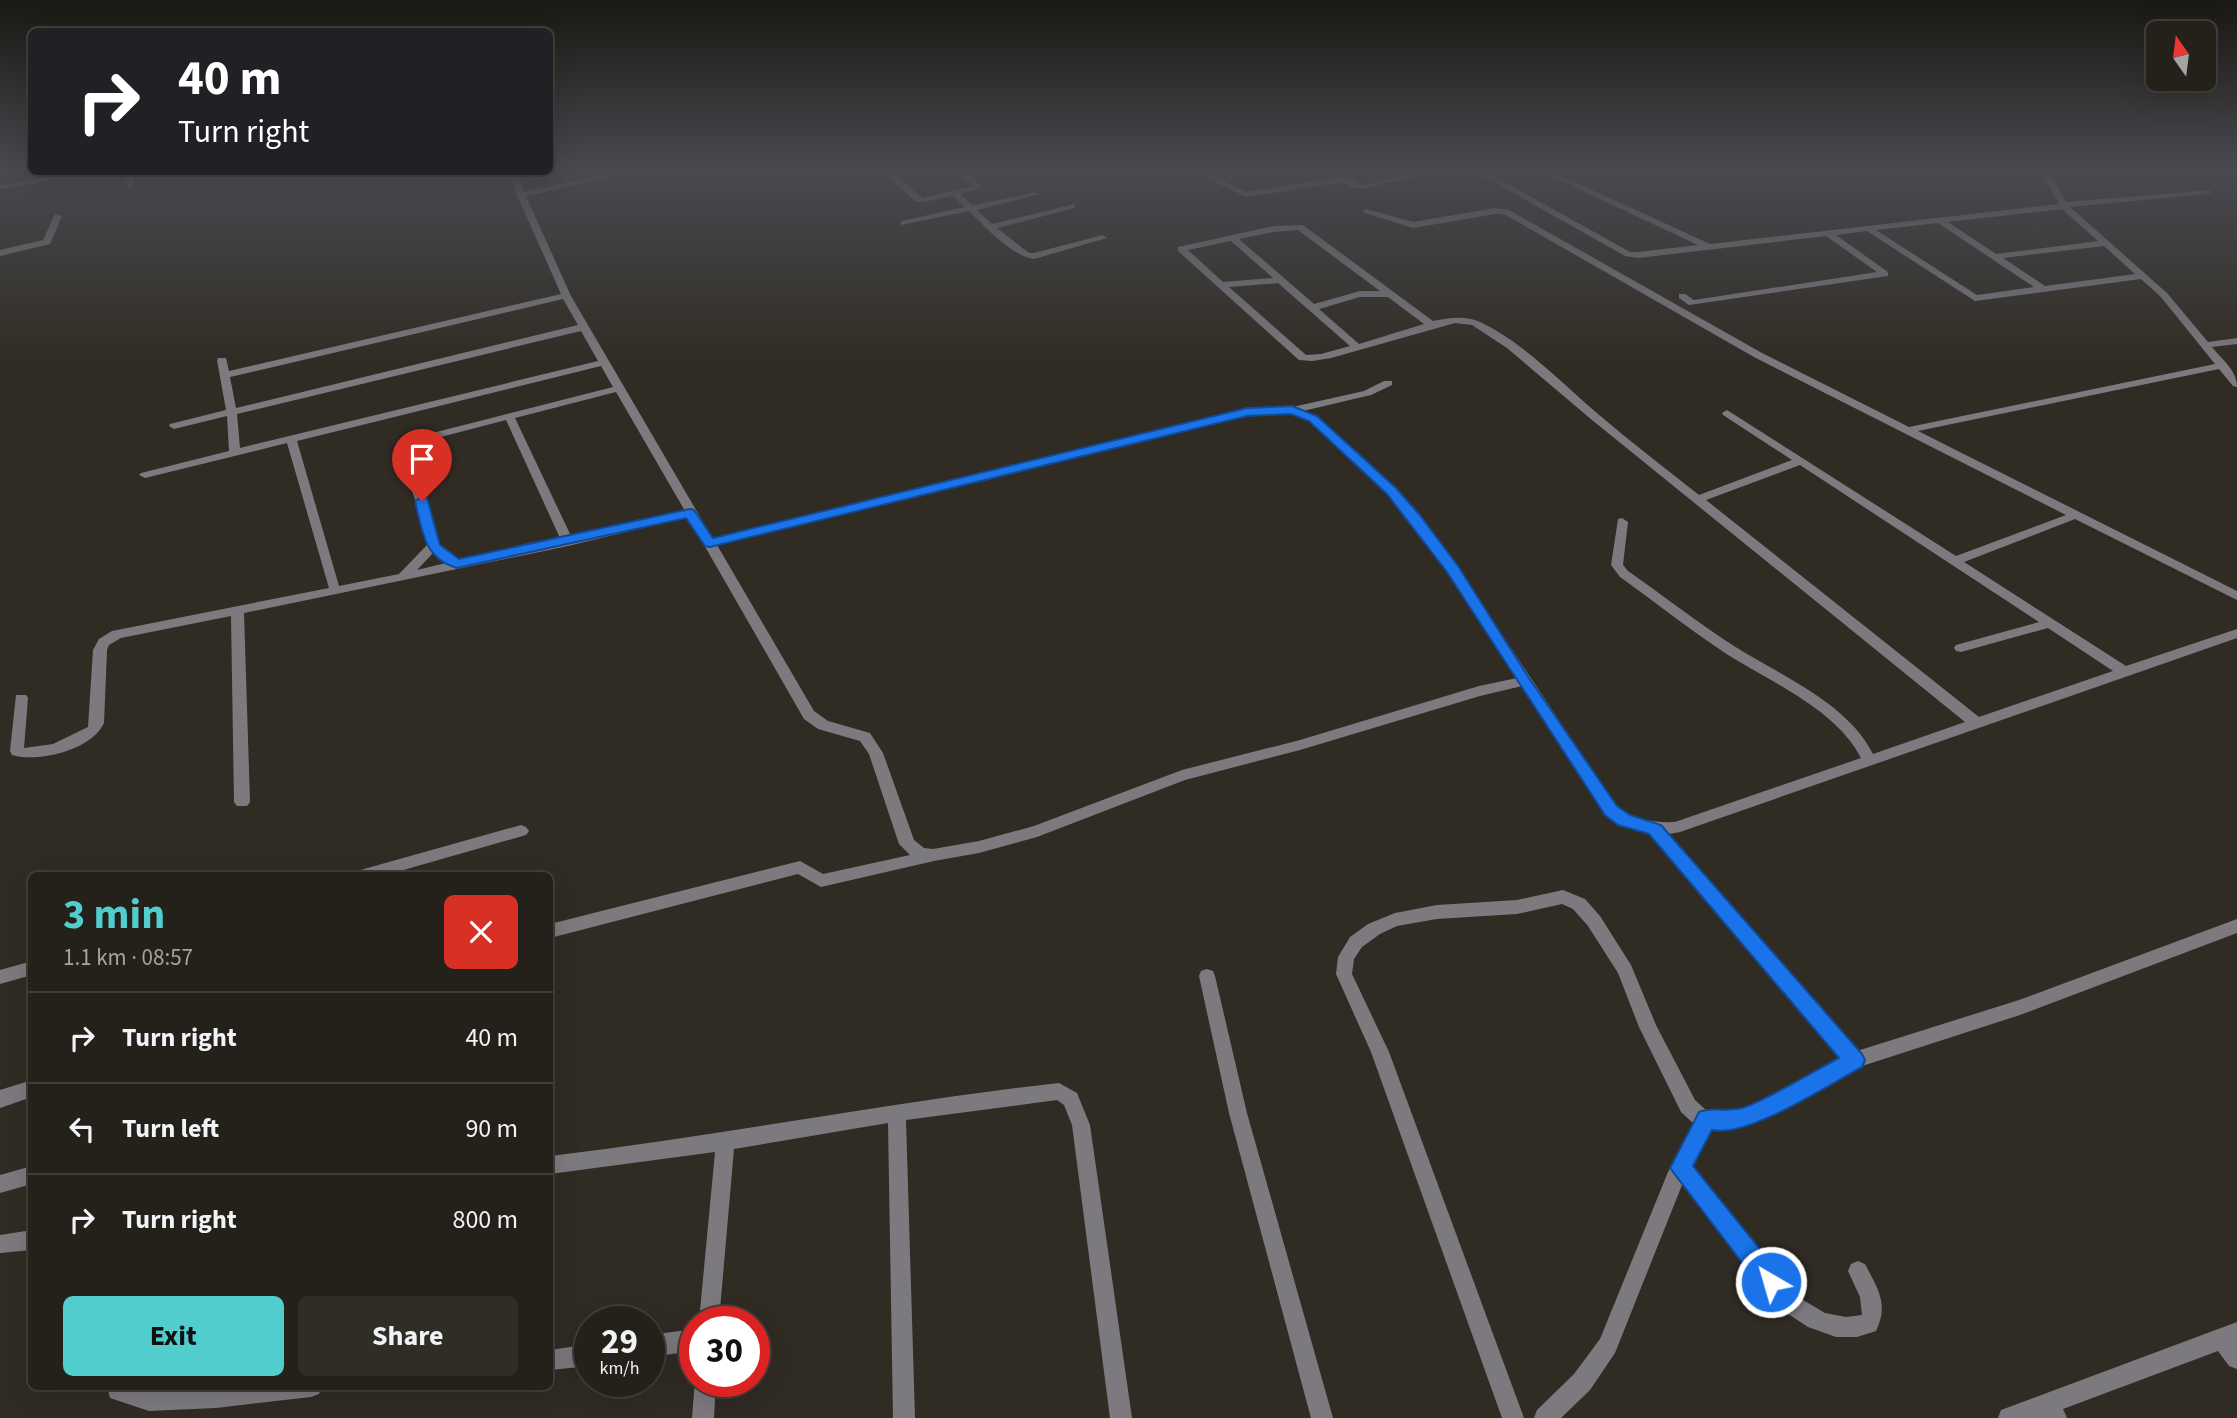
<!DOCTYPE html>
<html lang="en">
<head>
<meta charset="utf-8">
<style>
	body { margin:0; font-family:"Source Sans 3",sans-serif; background:#302d27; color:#f1f3f6; height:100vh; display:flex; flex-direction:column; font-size:26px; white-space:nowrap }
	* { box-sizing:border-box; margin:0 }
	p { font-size:23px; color:#a3a3a2 }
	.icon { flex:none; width:38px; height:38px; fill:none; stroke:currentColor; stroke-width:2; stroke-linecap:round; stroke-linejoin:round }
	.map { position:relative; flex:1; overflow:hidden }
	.drawer { position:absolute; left:28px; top:872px; width:525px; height:518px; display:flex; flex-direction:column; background:#24201a; border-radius:10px; box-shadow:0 7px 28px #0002,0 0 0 2px #413e39 }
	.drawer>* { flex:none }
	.guide { position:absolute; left:28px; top:28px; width:525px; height:147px; border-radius:10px; box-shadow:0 7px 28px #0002,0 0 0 2px #413e39; background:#202124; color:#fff; overflow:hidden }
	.needle { width:46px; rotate:346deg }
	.fabs { position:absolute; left:2146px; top:21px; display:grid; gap:14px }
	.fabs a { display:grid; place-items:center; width:70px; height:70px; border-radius:10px; background:#24201a; box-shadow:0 7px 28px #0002,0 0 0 2px #413e39; font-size:35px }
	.speed { position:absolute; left:574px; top:1306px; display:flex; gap:14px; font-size:35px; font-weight:700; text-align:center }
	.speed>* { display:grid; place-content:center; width:91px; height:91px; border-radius:50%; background:#24201a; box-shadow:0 7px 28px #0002,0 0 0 2px #413e39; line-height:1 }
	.speed small { font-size:18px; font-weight:400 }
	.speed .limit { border:10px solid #d22; background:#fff; color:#111 }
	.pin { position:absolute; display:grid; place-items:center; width:60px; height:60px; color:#fff; margin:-72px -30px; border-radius:50% 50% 50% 0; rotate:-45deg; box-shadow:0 0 7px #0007 }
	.pin .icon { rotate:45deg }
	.me { position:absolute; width:77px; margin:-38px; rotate:322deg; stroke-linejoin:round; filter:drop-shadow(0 0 5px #0008) }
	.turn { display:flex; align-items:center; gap:24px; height:147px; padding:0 35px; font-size:32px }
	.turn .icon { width:91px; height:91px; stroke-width:2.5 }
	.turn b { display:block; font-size:49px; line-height:60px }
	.round { display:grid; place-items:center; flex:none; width:74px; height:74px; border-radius:10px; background:#302d27 }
	.head { display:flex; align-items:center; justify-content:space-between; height:119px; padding:0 35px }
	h1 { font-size:42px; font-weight:700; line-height:52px; color:#52cdcd }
	.cta { display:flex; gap:14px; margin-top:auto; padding:14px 35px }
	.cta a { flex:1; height:80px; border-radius:10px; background:#52cdcd; color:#111; font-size:28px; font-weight:700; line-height:80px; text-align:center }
	.cta a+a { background:#302d27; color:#f1f3f6 }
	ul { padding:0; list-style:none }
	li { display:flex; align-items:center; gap:21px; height:91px; padding:0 35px; border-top:2px solid #413e39 }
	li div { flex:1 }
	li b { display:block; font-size:26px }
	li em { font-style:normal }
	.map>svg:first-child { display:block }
</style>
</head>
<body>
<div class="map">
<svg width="2237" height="1418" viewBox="0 0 2237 1418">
	<rect width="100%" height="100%" fill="#302b23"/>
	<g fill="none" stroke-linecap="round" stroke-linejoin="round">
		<!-- street -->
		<path fill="#7d7a7f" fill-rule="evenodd" d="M625 170H641L526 196 571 296 713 539 1207 418 1271 406 1288 408 1364 391 1384 381H1392V385L1371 395 1303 411 1317 417 1396 489 1457 567 1616 806C1635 819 1652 823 1675 822L1861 758C1837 710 1769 681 1725 653 1689 629 1655 602 1620 577L1611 565 1618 519 1622 518 1628 522 1623 565 1628 571C1664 596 1698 623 1734 646 1781 676 1847 702 1873 754L1965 722 1592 420 1507 348 1472 325 1455 323 1331 358 1312 361 1299 360 1178 251V247L1273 226 1303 225 1433 321C1449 318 1465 315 1480 322 1523 342 1563 384 1598 414 1631 442 1665 468 1699 495L1792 460 1723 415 1722 413 1727 410 1956 556 2066 515 1754 357 1504 214H1495L1413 228 1362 212 1366 209 1413 222 1495 208 1509 210 1762 353 1909 427 2215 364 2161 297 2141 279 1975 301 1867 231 1836 235 1888 272V276L1689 305 1679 298V294H1685L1694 300 1877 272 1826 236 1638 258 1625 256 1476 172 1483 170 1630 252H1638L1698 245 1538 170H1549L1710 244 2059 204 2040 170H2048L2066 202 2210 190V194H2207L2070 207 2167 293 2208 342 2237 338V344L2212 347C2223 361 2237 370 2237 387L2233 386 2219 369 1918 431 2237 591V600L2075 519 1964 562 2126 666 2237 629V638L1680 832 1669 834 1857 1051 2019 1000 2237 919V933L2020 1015 1859 1067 1746 1126 1722 1131 1712 1129 1692 1167 1793 1294 1825 1313 1846 1317 1862 1315 1860 1297 1848 1271 1851 1264 1858 1261 1865 1264C1878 1289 1889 1304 1876 1331L1857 1337H1836L1808 1327 1779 1308 1682 1185 1615 1353 1590 1390 1561 1418H1534L1537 1410 1574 1374 1600 1339 1668 1172 1694 1124 1681 1112 1639 1027 1618 973 1588 926 1573 909 1562 904 1517 914 1437 919 1397 926 1380 934 1362 947 1354 959 1352 974 1389 1052 1524 1418H1502L1371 1052 1336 974 1338 957 1350 937 1368 924 1395 913 1437 905 1517 900 1563 890 1585 899 1600 916 1631 965 1656 1025 1695 1100 1706 1110 1722 1113 1743 1109 1841 1058 1650 833 1628 827 1606 814 1522 686 1480 696 1300 750 1185 780 1037 837 979 853 934 861 821 887 798 874 550 938V924L800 861 823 874 910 855 899 844 869 754 860 741 818 729 804 719 688 517 568 546 244 613 250 802 247 806H237L234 802 231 616 121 638 109 645 107 650 104 723C92 750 38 763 12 755L10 751 16 695H26L28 698 24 748 53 744 88 727 93 650 99 639 112 631 329 588 287 443 145 478 139 475 141 473 229 451 227 416 174 429 169 426 170 424 226 410 217 360 218 358H226L229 371 561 294 517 195 510 172H518L524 192ZM2062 209 2098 241 1996 254 1948 222ZM1938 223 2034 287 1977 295 1876 230ZM1298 230 1380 291H1360L1314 304 1239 239 1273 232ZM1231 241 1273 278 1223 282 1188 250ZM2104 246 2135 274 2045 286 2003 258ZM1278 283 1350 346 1321 354 1306 355 1229 287ZM1360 297H1388L1424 324 1359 344 1319 309ZM563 299 578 325 236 408 230 377ZM581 331 598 361 240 448 237 414ZM601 366 613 387 405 440 399 451 421 518 427 545 399 574 339 586 297 441ZM616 392 685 511 571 536 515 418ZM1271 412 1298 416 1309 421 1388 493 1448 573 1517 678 1479 686 1300 740 1182 770 1034 826 979 841 933 849 924 848 914 840 883 753 870 733 828 721 814 711 717 545 1207 424ZM506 420 560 538 460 560 448 554 439 545 433 518 411 451 414 444ZM1800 465 2039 622 1956 645 1954 648 1956 651 1961 652 2048 628 2113 671 1979 717 1706 500ZM433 553 446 563 417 570Z
			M881 170H890L923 198 973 186 956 170H965L983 187 960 194 973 205 1036 192 1040 194 977 210 992 224 1075 204V208L997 228 1029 253H1034L1103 235 1107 238 1034 259C1012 256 985 227 969 211L901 225V221L965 207 953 196 923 202 915 201Z
			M1191 170H1202L1246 192 1336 178 1324 170H1334L1362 185 1420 172 1419 170H1427L1429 173 1362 189 1352 188 1342 182 1245 197Z
			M85 172H101L0 189V185Z
			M128 172H136L134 186 130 188 126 186Z
			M196 172H204V173L200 175Z
			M55 214 62 216 50 244 0 256V250L43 240Z
			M521 825 526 827 529 831 526 835 386 875H356L358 871 364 869Z
			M32 961V975L0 984V970Z
			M1207 969 1213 971 1215 976 1247 1113 1333 1418H1311L1229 1113 1199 976 1201 971Z
			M32 1080V1097L0 1108V1090Z
			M1059 1083 1077 1093 1090 1125 1132 1418H1110L1072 1125 1064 1105 1057 1100 906 1120 915 1418H893L888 1123 734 1149 719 1321H699L715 1152 550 1174V1156C720 1136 889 1102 1059 1083Z
			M32 1166V1184L0 1193V1175Z
			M32 1230V1250L0 1253V1235Z
			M2237 1322V1369L2229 1366 2218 1351 2063 1409 2067 1418H1998L2001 1410 2009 1407Z
			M695 1329V1351L649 1357V1335Z
			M590 1344V1366L550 1370V1350Z
			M695 1380 716 1381 714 1418H692Z
			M107 1386H139L149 1389 217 1386H322L319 1394 311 1397 216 1408 149 1411 110 1398Z"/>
	</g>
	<!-- sky -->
	<linearGradient id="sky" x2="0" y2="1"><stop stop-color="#1a1813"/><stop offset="0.46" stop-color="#484a50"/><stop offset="1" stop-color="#484a50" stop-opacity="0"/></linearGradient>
	<rect width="2237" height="369" fill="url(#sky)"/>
	<!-- route -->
	<path fill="#1a73e8" stroke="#114b97" stroke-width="2" d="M1292 406 1317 416 1396 488 1419 514 1458 566 1529 678 1617 806 1630 815 1661 825 1862 1054 1865 1060 1862 1067C1828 1085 1748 1138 1712 1130L1693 1166 1779 1273 1782 1282 1779 1290 1771 1293 1763 1290 1670 1168 1699 1112C1713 1107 1727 1112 1742 1108 1770 1099 1812 1072 1839 1058L1649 834 1618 825 1605 815 1447 572 1387 494 1309 421 1291 414 1247 416 710 547 705 546 686 518 457 568C424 559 422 530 415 501L422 497 427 498 440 545 459 559 690 509 694 510 713 538 1247 408Z"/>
</svg>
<div class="fabs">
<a><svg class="needle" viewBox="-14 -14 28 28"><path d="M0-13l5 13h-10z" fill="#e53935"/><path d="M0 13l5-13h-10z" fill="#a3a3a2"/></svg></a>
</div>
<div class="speed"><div>29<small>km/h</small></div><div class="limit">30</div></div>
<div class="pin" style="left:422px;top:501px;background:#d93025"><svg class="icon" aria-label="arrive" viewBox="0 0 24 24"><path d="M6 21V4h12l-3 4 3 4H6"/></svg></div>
<svg class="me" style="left:1771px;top:1282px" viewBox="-20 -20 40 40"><circle r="17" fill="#1a73e8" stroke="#fff" stroke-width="3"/><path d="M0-11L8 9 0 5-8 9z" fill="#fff"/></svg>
<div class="guide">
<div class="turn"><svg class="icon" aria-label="right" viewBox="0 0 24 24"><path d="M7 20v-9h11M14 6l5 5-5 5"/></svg><div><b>40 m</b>Turn right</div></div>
</div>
<section class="drawer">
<div class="head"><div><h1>3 min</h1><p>1.1 km · 08:57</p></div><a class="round" style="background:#d93025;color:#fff"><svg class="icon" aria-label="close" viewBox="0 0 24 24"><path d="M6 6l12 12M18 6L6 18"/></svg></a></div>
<ul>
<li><svg class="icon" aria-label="right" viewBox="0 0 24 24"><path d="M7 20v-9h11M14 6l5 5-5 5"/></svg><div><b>Turn right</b></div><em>40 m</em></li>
<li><svg class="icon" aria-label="left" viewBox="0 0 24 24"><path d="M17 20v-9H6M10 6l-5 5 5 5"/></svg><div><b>Turn left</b></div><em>90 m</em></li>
<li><svg class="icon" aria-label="right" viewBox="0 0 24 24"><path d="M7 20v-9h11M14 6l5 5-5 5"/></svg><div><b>Turn right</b></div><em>800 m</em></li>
</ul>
<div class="cta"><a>Exit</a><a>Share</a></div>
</section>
</div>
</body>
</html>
